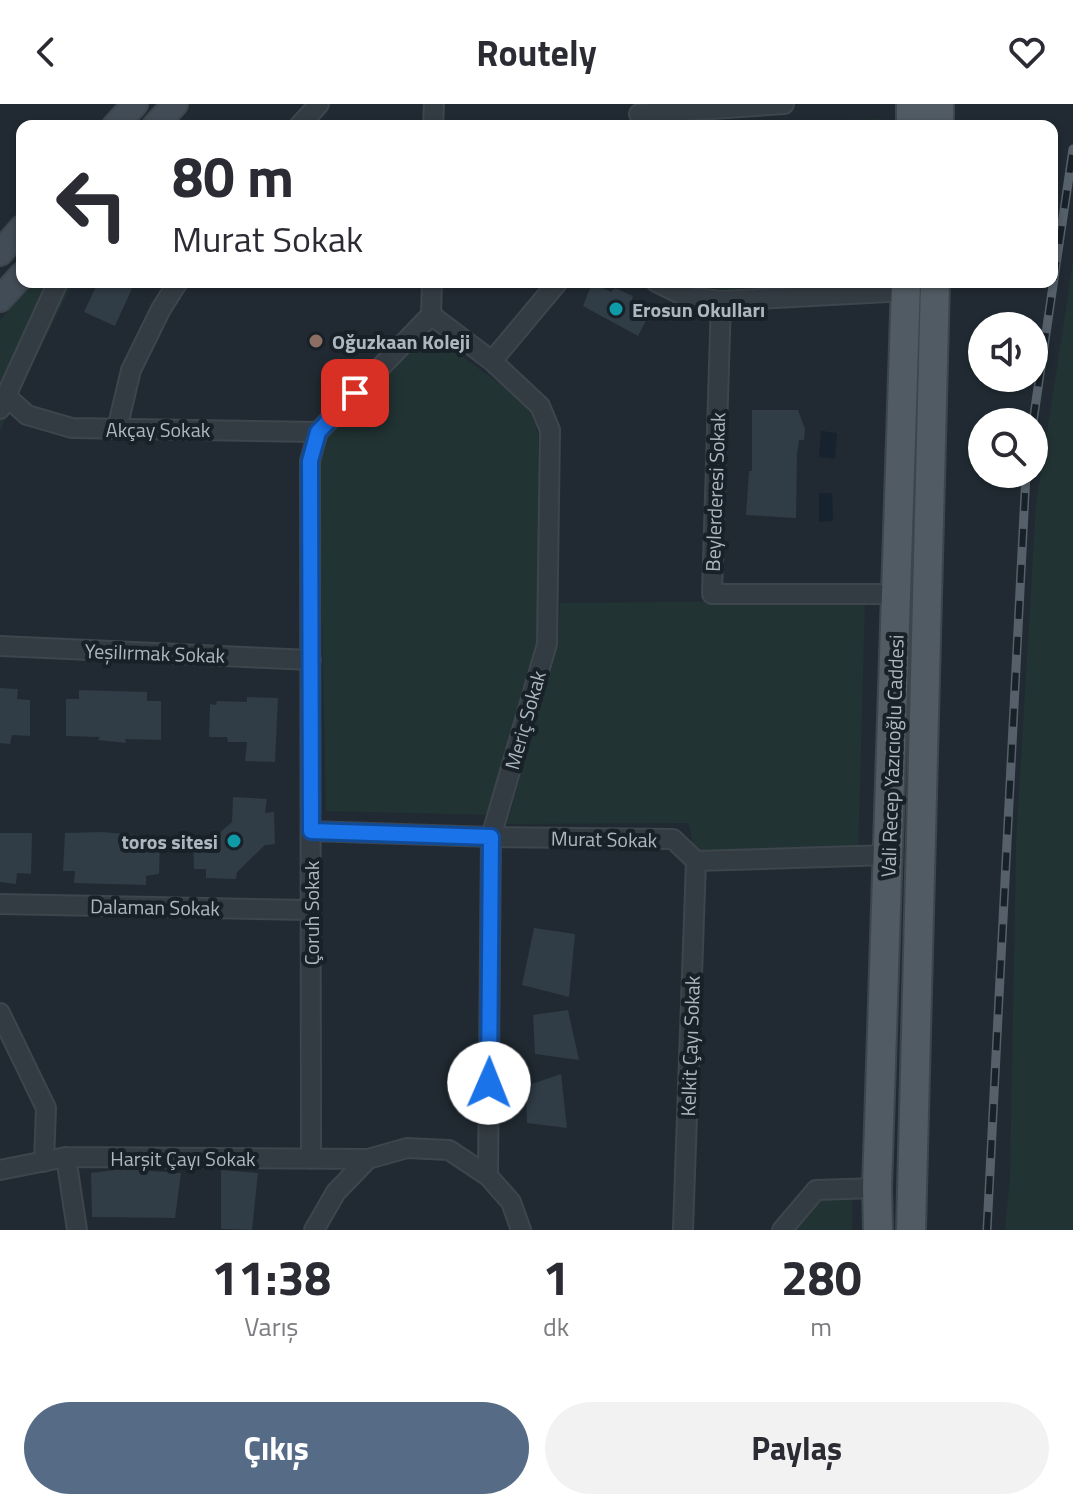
<!DOCTYPE html>
<html lang="tr">
<head>
<meta charset="utf-8">
<style>
	body { margin:0; font-family:"Titillium Web",sans-serif; background:#f2f2f3; color:#2b2b33; height:100vh; display:flex; flex-direction:column; font-size:30px; white-space:nowrap }
	* { box-sizing:border-box; margin:0 }
	p { font-size:26px; color:#7c7c81 }
	.icon { flex:none; width:44px; height:44px; fill:none; stroke:currentColor; stroke-width:2; stroke-linecap:round; stroke-linejoin:round }
	.map { position:relative; height:1126px; overflow:hidden }
	.side { display:flex; flex-direction:column; background:#fff; flex:1 }
	.side>* { flex:none }
	.top-card { position:absolute; left:16px; top:16px; width:1042px; height:168px; border-radius:16px; box-shadow:0 2px 6px #0004; background:#fff; color:#2b2b33; overflow:hidden }
	.tools { position:absolute; left:968px; top:208px; display:grid; gap:16px }
	.tools a { display:grid; place-items:center; width:80px; height:80px; border-radius:50%; background:#fff; box-shadow:0 2px 6px #0004; font-size:40px }
	.pin { position:absolute; display:grid; place-items:center; width:68px; height:68px; color:#fff; margin:-34px; border-radius:16px; box-shadow:0 4px 12px #0006 }
	.me { position:absolute; width:88px; margin:-44px; rotate:1deg; stroke-linejoin:round; filter:drop-shadow(0 0 6px #0008) }
	.turn { display:flex; align-items:center; gap:28px; height:168px; padding:0 24px; font-size:36px }
	.turn .icon { width:104px; height:104px; stroke-width:2.5 }
	.turn b { display:block; font-size:56px; line-height:68px }
	.eta { display:flex; justify-content:space-evenly; align-items:center; height:136px; text-align:center }
	.eta b { font-size:48px; font-weight:700; line-height:56px }
	.primary-button { display:flex; gap:16px; margin-top:auto; padding:16px 24px }
	.primary-button a { flex:1; height:92px; border-radius:48px; background:#556b86; color:#fff; font-size:32px; font-weight:700; line-height:92px; text-align:center }
	.primary-button a+a { background:#f2f2f3; color:#2b2b33 }
	header { display:flex; justify-content:space-between; align-items:center; height:104px; padding:0 24px; background:#fff; font-size:36px; font-weight:700 }
	.map>svg:first-child { display:block }
</style>
</head>
<body>
<header><svg class="icon" aria-label="back" viewBox="0 0 24 24"><path d="M15 5l-7 7 7 7"/></svg>Routely<svg class="icon" aria-label="heart" viewBox="0 0 24 24"><path d="M12 20l-8-8c-3-5 5-10 8-4 3-6 11-1 8 4z"/></svg></header>
<div class="map">
<svg width="1073" height="1126" viewBox="0 0 1073 1126">
	<rect width="100%" height="100%" fill="#212a32"/>
	<!-- green -->
	<path fill="#233" d="M881 15V22H640L641 20Z
		M1073 158V1126H1005L1010 1074 1016 740 1036 401Z
		M34 178H73L0 327V216Z
		M669 178H877L876 185 689 188Z
		M427 227 529 301 538 329V544L491 711 326 707 319 363 330 329Z
		M865 496 858 755 696 757 689 719 507 720 558 542 560 499Z
		M852 1088V1126H792L818 1091Z"/>
	<!-- water -->
	<path fill="#16222e" d="M821 327 837 329 835 355 819 353Z
		M819 389H832L833 417 819 418Z"/>
	<!-- building -->
	<path fill="#303c46" d="M98 178H135L115 222 84 208Z
		M592 179 611 188 615 184 633 192 631 199 650 209 638 232 583 202Z
		M752 306H798L805 325 804 336H799L797 350 796 414 746 411 749 367H752Z
		M0 584 18 585 17 595 30 596V632L12 631 10 640 0 639Z
		M79 586 147 588V597H161V636L125 635 126 639 98 636 100 633 66 632V595H79Z
		M247 593 278 594 275 658 245 657 247 638H228L227 633H209L210 600 216 601 217 597 247 598Z
		M233 693 267 695 265 709 274 708 275 740 265 741 237 768 236 775 206 774V765H194L193 733 216 732 232 718Z
		M102 728 160 733 159 770 146 772V781L74 779 75 767H63L65 729Z
		M0 729H32L31 770 17 769 16 780 0 778Z
		M534 824 575 830 569 893 522 881Z
		M568 906 579 956 535 950 533 911Z
		M561 970 567 1024 527 1019 526 982Z
		M121 1065 181 1069 175 1114 92 1113 91 1069Z
		M221 1066 258 1069 252 1126 221 1125Z"/>
	<g fill="none" stroke-linecap="round" stroke-linejoin="round">
		<!-- street casing -->
		<g stroke="#3d454d" stroke-width="22">
			<path id="street" d="M639 10 784 0
				M299 22 319 0
				M433 22 434 0
				M656 178 687 193 721 197 906 187
				M721 197 712 490H897
				M431 211 492 257 540 302 550 326 547 540 491 733 488 1072
				M492 257 558 178
				M7 293 27 311 72 324 318 328
				M0 305 58 178
				M117 325 131 266 161 205 178 178
				M0 542 311 556
				M311 727 491 733 673 735 696 757 889 751
				M0 800 311 806
				M0 909 46 1004 44 1058
				M66 1053 77 1126
				M311 1055 310 357 318 328 431 211 432 178
				M0 1066 66 1053 368 1055
				M314 1126 336 1088 368 1055 407 1044 449 1046 488 1072 511 1098 521 1126
				M683 1126 696 757
				M782 1126 816 1086 877 1084"/>
		</g>
		<!-- secondary casing -->
		<g stroke="#3d454d" stroke-width="28">
			<path id="secondary" d="M115 22 135 0
				M155 22 175 0
				M0 149 22 124
				M0 195 22 171"/>
		</g>
		<!-- primary casing -->
		<g stroke="#3d454d" stroke-width="32">
			<path id="primary" d="M911 22V0
				M939 22V0
				M878 1126 877 1084 906 178
				M911 1126 935 178"/>
		</g>
		<!-- street -->
		<use href="#street" stroke="#343c43" stroke-width="18"/>
		<!-- secondary -->
		<use href="#secondary" stroke="#424c56" stroke-width="24"/>
		<!-- primary -->
		<use href="#primary" stroke="#515b63" stroke-width="28"/>
		<!-- rail casing -->
		<g stroke="#56606a" stroke-width="9">
			<path id="rail" d="M1033 318 1073 45
				M987 1126 1026 370"/>
		</g>
		<!-- rail -->
		<use href="#rail" stroke="#192128" stroke-width="6" stroke-dasharray="18" stroke-linecap="butt"/>
	</g>
	<g fill="none" stroke-linecap="round" stroke-linejoin="round">
		<!-- route casing -->
		<g stroke="#114b97" stroke-width="20">
			<path id="route" d="M355 289 318 328 310 357 311 727 491 733 489 979"/>
		</g>
		<!-- route -->
		<use href="#route" stroke="#1a73e8" stroke-width="14"/>
	</g>
	<!-- markers -->
	<g fill="#0f9aa8" stroke="#192128" stroke-width="3">
		<circle cx="616" cy="205" r="8"/>
		<circle cx="234" cy="737" r="8"/>
	</g>
	<circle fill="#8d6e63" stroke="#192128" stroke-width="3" cx="316" cy="237" r="8"/>
	<g text-anchor="middle" dominant-baseline="central" stroke-width="8" stroke-linejoin="round" paint-order="stroke">
		<!-- poi labels -->
		<g font-size="20" font-weight="bold" fill="#adb7c0" stroke="#192128" text-anchor="start">
			<text x="632" y="205">Erosun Okulları</text>
			<text x="332" y="237">Oğuzkaan Koleji</text>
			<text x="218" y="737" text-anchor="end">toros sitesi</text>
		</g>
		<!-- street labels -->
		<g font-size="20" fill="#adb7c0" stroke="#192128">
			<text x="158" y="325">Akçay Sokak</text>
			<text transform="translate(715 388) rotate(-88)">Beylerderesi Sokak</text>
			<text transform="translate(155 549) rotate(2)">Yeşilırmak Sokak</text>
			<text transform="translate(525 616) rotate(-74)">Meriç Sokak</text>
			<text transform="translate(892 652) rotate(-88)">Vali Recep Yazıcıoğlu Caddesi</text>
			<text transform="translate(604 735) rotate(1)">Murat Sokak</text>
			<text transform="translate(155 803) rotate(1)">Dalaman Sokak</text>
			<text transform="translate(311 809) rotate(-90)">Çoruh Sokak</text>
			<text transform="translate(690 942) rotate(-88)">Kelkit Çayı Sokak</text>
			<text x="183" y="1054">Harşit Çayı Sokak</text>
		</g>
	</g>
</svg>
<div class="tools">
<a><svg class="icon" aria-label="sound" viewBox="0 0 24 24"><path d="M4 9h4l5-4v14l-5-4H4zM17 9q2 3 0 6"/></svg></a>
<a><svg class="icon" aria-label="search" viewBox="0 0 24 24"><circle cx="10" cy="10" r="6"/><path d="M15 15l6 6"/></svg></a>
</div>
<div class="pin" style="left:355px;top:289px;background:#d93025"><svg class="icon" aria-label="arrive" viewBox="0 0 24 24"><path d="M6 21V4h12l-3 4 3 4H6"/></svg></div>
<svg class="me" style="left:489px;top:979px" viewBox="-20 -20 40 40"><circle r="19" fill="#fff"/><path d="M0-13L10 11 0 6-10 11z" fill="#1a73e8"/></svg>
<div class="top-card">
<div class="turn"><svg class="icon" aria-label="left" viewBox="0 0 24 24"><path d="M17 20v-9H6M10 6l-5 5 5 5"/></svg><div><b>80 m</b>Murat Sokak</div></div>
</div>
</div>
<section class="side">
<div class="eta">
<div><b>11:38</b><p>Varış</p></div>
<div><b>1</b><p>dk</p></div>
<div><b>280</b><p>m</p></div>
</div>
<div class="primary-button"><a>Çıkış</a><a>Paylaş</a></div>
</section>
</body>
</html>
